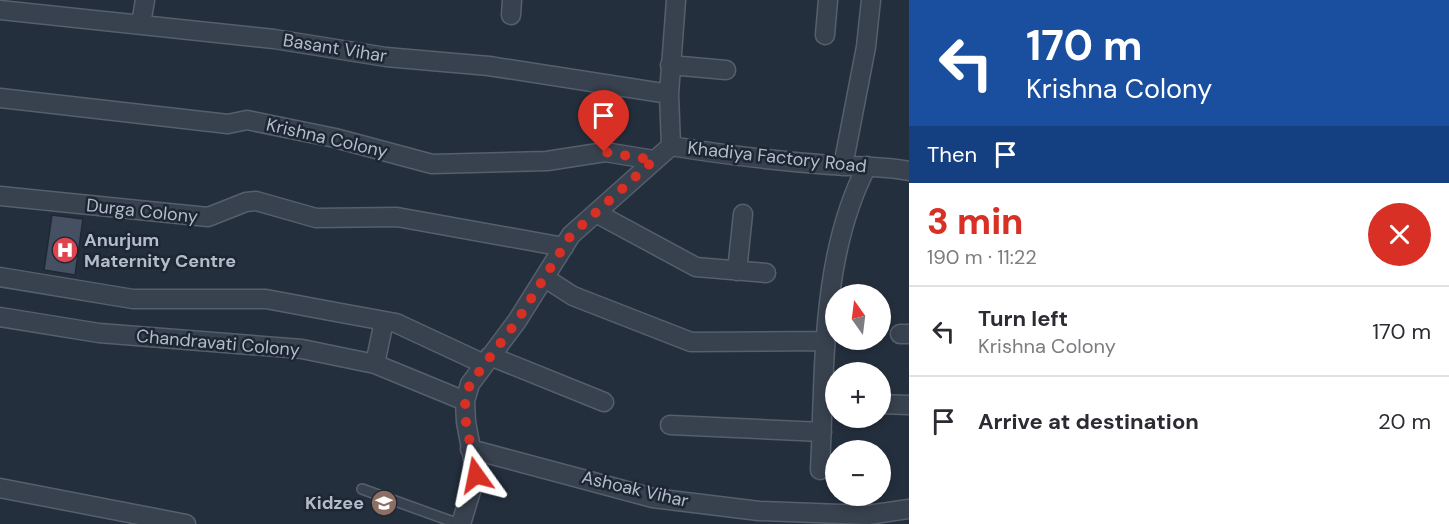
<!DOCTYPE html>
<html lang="en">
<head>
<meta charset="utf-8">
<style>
	body { margin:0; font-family:"DM Sans",sans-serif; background:#f2f2f3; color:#2b2b33; height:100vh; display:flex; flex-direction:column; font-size:22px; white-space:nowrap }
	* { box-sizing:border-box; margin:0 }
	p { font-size:20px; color:#7c7c81 }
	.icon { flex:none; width:33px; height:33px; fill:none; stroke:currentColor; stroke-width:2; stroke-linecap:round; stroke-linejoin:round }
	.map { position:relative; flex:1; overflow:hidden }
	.side { display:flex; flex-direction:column; background:#fff; width:540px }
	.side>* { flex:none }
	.hud { background:#1a4fa0; color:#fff; overflow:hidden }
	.needle { width:39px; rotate:346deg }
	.buttons { position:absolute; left:825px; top:284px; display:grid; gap:12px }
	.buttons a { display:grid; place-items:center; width:66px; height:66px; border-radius:50%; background:#fff; box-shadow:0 3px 9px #0003; font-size:30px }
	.pin { position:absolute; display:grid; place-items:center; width:51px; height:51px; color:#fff; margin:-62px -26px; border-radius:50% 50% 50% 0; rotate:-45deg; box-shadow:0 0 6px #0007 }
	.pin .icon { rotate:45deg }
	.me { position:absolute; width:66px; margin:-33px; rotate:348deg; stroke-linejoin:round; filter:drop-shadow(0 0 4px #0008) }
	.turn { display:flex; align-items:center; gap:21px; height:126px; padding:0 18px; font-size:27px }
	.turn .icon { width:78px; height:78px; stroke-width:2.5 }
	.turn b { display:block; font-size:42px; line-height:51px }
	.then { display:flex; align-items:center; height:57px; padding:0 18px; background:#0003; gap:12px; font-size:22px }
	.round { display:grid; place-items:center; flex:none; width:63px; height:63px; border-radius:32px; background:#f2f2f3 }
	.headline { display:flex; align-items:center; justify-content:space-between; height:102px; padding:0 18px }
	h1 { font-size:36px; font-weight:800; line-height:45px; color:#d93025 }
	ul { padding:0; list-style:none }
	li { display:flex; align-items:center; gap:18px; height:90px; padding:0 18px; border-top:2px solid #e1e1e2 }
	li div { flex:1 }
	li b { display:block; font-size:22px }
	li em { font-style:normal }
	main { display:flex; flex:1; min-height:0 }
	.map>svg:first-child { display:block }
</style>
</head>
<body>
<main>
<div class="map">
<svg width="909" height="524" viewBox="0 0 909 524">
	<rect width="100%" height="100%" fill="#242f3e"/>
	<!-- building -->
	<path fill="#455162" stroke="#1f2835" stroke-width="1.5" d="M52 215 83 219 75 275 44 270Z"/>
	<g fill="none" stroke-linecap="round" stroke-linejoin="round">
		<!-- lane casing -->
		<g stroke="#565f6c" stroke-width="12">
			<path id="lane" d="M362 489 459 524"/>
		</g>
		<!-- street casing -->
		<g stroke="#565f6c" stroke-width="21">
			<path id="street" d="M0 10 274 39 386 57 489 66 669 94
				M511 15 512 0
				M141 24 145 0
				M825 35 828 0
				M670 65 726 70
				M0 98 228 124 247 120 335 138 432 164 547 161 605 152 654 160
				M671 146 669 94 676 0
				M843 166 866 47 871 0
				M0 196 208 217 246 202 256 201 316 218 397 217 564 247
				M596 213 696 267 766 273
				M737 271 743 214
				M0 277 133 299H266L341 313 396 323 484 364
				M545 278 573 296 691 342 825 341
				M0 317 99 333 302 349 375 364 465 401
				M900 334H909
				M490 356 604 402
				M375 364 384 321
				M880 404 909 405
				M670 425 822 432
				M470 449 653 498 759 511 868 515 909 509
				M820 470C825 371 820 256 867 166
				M0 488 186 524
				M461 524 476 475 466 422 465 401 470 384 517 321 571 235 671 146C725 155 778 161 831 165 858 167 883 166 909 171"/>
		</g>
		<!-- lane -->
		<use href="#lane" stroke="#38414e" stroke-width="9"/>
		<!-- street -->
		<use href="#street" stroke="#38414e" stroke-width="18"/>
	</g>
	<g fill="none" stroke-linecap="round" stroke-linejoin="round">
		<!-- route -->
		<path stroke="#d93025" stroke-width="10" stroke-dasharray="0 18" d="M476 475 466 422 465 400 470 384 517 321 571 235 654 160 604 152"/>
	</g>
	<!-- icons -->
	<defs>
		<g id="hospital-disc" transform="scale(1.35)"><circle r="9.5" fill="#e0444e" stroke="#1d2633"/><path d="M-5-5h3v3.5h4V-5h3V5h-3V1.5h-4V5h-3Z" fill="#fff"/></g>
		<g id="school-disc" transform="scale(1.35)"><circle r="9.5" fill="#8d6e63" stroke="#1d2633"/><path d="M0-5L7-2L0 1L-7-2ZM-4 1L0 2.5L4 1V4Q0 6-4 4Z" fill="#fff"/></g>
	</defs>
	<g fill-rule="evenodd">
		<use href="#hospital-disc" x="65" y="250"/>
		<use href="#school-disc" x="384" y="503"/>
	</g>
	<g text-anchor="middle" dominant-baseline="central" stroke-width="5" stroke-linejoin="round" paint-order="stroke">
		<!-- street labels -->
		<g font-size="18" fill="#b4bcc9" stroke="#1d2633">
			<text transform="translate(335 48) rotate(9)">Basant Vihar</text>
			<text transform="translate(327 138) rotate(13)">Krishna Colony</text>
			<text transform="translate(777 157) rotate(6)">Khadiya Factory Road</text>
			<text transform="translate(142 211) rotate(6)">Durga Colony</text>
			<text transform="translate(218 343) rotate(5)">Chandravati Colony</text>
			<text transform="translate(635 489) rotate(13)">Ashoak Vihar</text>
		</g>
		<!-- poi labels -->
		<g font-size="18" font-weight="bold" fill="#b4bcc9" stroke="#1d2633" text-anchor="start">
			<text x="84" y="240">Anurjum<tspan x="84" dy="21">Maternity Centre</tspan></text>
			<text x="364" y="503" text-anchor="end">Kidzee</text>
		</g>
	</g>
</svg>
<div class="buttons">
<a><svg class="needle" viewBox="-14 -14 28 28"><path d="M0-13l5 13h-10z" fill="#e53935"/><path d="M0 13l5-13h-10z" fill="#7c7c81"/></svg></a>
<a>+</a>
<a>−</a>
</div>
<div class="pin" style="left:604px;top:152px;background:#d93025"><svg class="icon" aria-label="arrive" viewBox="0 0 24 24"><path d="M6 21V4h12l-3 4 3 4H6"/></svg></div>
<svg class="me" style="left:476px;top:475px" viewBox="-20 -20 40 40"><path d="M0-17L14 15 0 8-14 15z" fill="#d93025" stroke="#fff" stroke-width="4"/></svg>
</div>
<section class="side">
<div class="hud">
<div class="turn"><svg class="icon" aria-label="left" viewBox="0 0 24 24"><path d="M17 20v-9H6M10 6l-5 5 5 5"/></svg><div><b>170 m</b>Krishna Colony</div></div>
<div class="then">Then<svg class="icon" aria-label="arrive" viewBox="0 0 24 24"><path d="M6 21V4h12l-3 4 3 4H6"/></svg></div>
</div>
<div class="headline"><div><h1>3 min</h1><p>190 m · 11:22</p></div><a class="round" style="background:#d93025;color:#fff"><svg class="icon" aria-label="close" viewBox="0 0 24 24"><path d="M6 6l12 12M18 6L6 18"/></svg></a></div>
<ul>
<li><svg class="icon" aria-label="left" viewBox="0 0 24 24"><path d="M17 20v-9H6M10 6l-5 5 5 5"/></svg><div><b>Turn left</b><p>Krishna Colony</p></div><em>170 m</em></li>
<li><svg class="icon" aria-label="arrive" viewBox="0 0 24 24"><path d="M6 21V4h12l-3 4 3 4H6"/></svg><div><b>Arrive at destination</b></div><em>20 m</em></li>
</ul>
</section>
</main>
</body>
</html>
